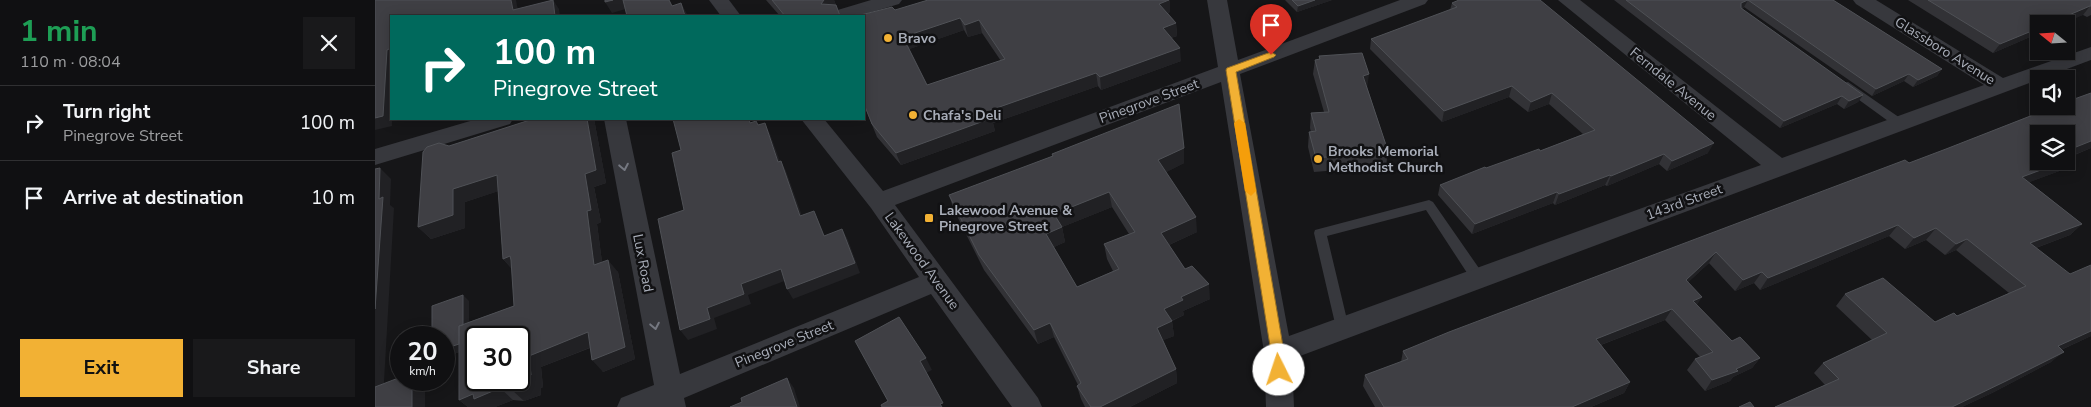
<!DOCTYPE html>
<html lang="en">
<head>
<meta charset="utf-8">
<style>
	body { margin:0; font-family:"Nunito Sans",sans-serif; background:#19191b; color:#f1f3f6; height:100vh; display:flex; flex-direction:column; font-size:19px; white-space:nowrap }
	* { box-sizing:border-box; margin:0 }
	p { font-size:16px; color:#9c9d9f }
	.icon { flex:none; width:28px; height:28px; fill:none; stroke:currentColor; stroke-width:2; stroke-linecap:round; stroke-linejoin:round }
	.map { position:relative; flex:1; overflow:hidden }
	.drawer { display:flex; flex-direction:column; background:#101012; width:375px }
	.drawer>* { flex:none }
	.top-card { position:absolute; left:15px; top:15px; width:475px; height:105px; border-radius:0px; box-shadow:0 2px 12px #0003,0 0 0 1px #303032; background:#00695c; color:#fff; overflow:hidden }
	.needle { width:32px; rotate:288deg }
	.controls { position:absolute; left:1655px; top:15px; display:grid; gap:10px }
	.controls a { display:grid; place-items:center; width:45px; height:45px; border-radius:0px; background:#101012; box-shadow:0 2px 12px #0003,0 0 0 1px #303032; font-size:25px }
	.speed { position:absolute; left:15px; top:326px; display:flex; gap:10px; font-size:25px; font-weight:700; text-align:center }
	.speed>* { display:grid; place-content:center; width:65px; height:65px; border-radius:50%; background:#101012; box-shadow:0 2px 12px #0003,0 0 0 1px #303032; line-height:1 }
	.speed small { font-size:12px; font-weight:400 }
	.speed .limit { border:2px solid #111; border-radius:8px; background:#fff; color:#111 }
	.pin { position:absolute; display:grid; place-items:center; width:42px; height:42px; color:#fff; margin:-51px -21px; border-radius:50% 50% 50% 0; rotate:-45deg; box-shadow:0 0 5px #0007 }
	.pin .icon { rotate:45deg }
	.me { position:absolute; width:55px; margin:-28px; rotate:356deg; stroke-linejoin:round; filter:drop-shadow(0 0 4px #0008) }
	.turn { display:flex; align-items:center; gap:18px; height:105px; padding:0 20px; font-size:22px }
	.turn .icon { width:65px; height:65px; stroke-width:2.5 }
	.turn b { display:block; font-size:35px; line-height:42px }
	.round { display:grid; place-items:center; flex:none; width:52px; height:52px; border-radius:0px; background:#19191b }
	.summary { display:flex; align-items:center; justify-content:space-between; height:85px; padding:0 20px }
	h1 { font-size:30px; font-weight:700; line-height:38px; color:#1e9e55 }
	.cta { display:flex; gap:10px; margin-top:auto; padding:10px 20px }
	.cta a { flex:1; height:58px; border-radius:0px; background:#f2b134; color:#111; font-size:20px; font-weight:700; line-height:58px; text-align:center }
	.cta a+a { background:#19191b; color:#f1f3f6 }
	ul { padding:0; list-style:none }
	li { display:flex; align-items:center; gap:15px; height:75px; padding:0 20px; border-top:1px solid #303032 }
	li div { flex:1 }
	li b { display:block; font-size:19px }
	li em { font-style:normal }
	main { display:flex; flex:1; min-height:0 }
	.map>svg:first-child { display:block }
</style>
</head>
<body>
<main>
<section class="drawer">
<div class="summary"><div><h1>1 min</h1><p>110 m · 08:04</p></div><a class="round"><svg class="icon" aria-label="close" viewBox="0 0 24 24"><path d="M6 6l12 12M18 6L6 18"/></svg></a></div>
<ul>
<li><svg class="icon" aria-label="right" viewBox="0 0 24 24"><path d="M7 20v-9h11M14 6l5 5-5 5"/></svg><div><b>Turn right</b><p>Pinegrove Street</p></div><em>100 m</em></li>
<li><svg class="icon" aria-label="arrive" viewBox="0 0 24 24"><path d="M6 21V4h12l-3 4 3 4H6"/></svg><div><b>Arrive at destination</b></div><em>10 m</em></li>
</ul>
<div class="cta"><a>Exit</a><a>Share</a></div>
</section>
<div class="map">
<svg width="1716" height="407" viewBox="0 0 1716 407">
	<rect width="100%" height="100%" fill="#161618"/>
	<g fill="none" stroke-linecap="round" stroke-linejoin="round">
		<!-- service -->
		<path fill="#37383d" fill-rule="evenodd" d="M1473 82 1528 120 1530 123 1528 126H1520L1469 89 1467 86 1469 83Z
			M1054 200 1058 202 1108 274 1110 278 1108 282 1103 283 1098 282 1051 210 952 236 974 328 972 332 967 334 962 332 939 233 940 230Z"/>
		<!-- minor -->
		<path fill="#37383d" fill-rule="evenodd" d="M334 0H354L366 16H346Z
			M496 0H527L524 4 483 16H453L456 12Z
			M832 0H852L863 60 1025 0H1053L1050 4 865 74 914 336 1386 165 1183 0H1205L1407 158 1609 85 1481 4 1478 0H1501L1628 78 1716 47V60L917 359 919 407H891L889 352 846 82 520 205 663 398 667 407H637L556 294 309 398 311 407H242L246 398 279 385 229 119H251L305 374 544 277 496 208 426 119H449L508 191 843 67Z
			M102 119H138L135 124 0 165V149Z"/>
	</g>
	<!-- wall -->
	<path fill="#323236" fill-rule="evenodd" d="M391 0H459L465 16H405Z
		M910 0H957L922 12Z
		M1239 0H1458L1567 69 1562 76 1538 87 1529 81 1497 96 1369 7 1367 9 1488 95 1483 102 1469 109 1462 104 1405 128Z
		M1533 0H1716V15L1712 17 1708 15 1664 24V33L1618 53Z
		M1077 3 1333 153 1292 171 1284 164 1232 186 1230 185 1180 205 1178 203 1097 234 1063 195 1065 185 1111 168 1165 151 1208 134 1174 104 1153 112 1134 97 1067 122 995 49 996 39 1075 10Z
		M520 10 795 12 793 13 801 23 802 36 796 38 806 61 726 90 723 86 618 123 620 131 526 165 502 137 489 105ZM589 30 593 37 607 33 626 61 552 85 534 49Z
		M944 56 992 87 1013 151 1011 166 939 172 933 147 934 132H936L935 128 936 113 949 112 938 74 940 60 944 59Z
		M158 119H219L231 183 219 187 226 222 222 224 227 262 243 272 260 359 228 372 215 348 166 367 168 387 166 388V395L149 401 138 400 120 407H93L84 400V352L69 358V338L57 331 94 301V322L139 306 137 269 128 259 123 191 90 202V228L56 239 43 227 74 146Z
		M809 148V163L791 172 822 232 794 245 810 269 835 299 808 311 809 315 797 321 799 336 788 340 801 369 802 383 755 407H710L706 399 702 386 703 385 679 337 663 344 609 270 579 210 574 195 678 156 677 154ZM737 207 754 234 729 244 732 259 738 271 702 287 679 247 690 242 687 227Z
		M1716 148 1695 157 1698 158 1687 170 1654 182 1707 224 1695 235 1661 248 1716 336 1686 350 1676 362 1619 392 1587 407H1400L1450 385 1439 373 1448 363 1497 340 1461 306 1470 294 1560 322 1582 316 1634 293 1581 250 1570 255 1551 240 1530 249 1514 236 1385 290 1379 283 1360 291 1334 263 1313 282 1322 305 1357 341 1385 358 1377 368 1358 377 1355 381 1330 391 1312 370 1320 359 1325 357 1290 320 1226 345 1255 382 1249 393 1216 407H1000L988 386 990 375 1026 362 1028 351 1534 163Z"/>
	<!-- shaded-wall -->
	<path fill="#212124" d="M136 0H141L144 16 138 10Z
		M178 0 184 9 185 16H180Z
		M238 0H249L254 8 237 13 230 2Z
		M449 0H459L462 8 446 4Z
		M795 0V12L785 16 784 4Z
		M940 0H957L922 12 923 6Z
		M1373 0 1369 7 1362 10 1366 3Z
		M306 3 312 14 313 16H310Z
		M1715 6 1708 15 1687 24H1673Z
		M585 18 589 30 532 50 528 37Z
		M604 20 607 33 593 37 590 25Z
		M801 23 802 36 789 40 788 28Z
		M1664 28V33L1618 53 1625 44Z
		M16 48 17 126 0 130V118L12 50Z
		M805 48 806 61 726 90 725 77Z
		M1567 69 1562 76 1538 87 1543 80Z
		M721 73 723 86 618 123 620 131 526 165 521 153 613 111Z
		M994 74 992 89 988 76Z
		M1534 74 1529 81 1497 96 1501 89Z
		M1137 86 1134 97 1067 122 1069 111Z
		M1177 93 1174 104 1153 112 1156 102Z
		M1488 95 1483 102 1469 109 1474 101Z
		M1467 96 1462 104 1405 128 1409 121Z
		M212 119H219L231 183 219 187 226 222 222 224 229 277 219 265 212 211 210 174Z
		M390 123 395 134 409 172 403 162Z
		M1716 141V148L1691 158V151Z
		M1339 143 1333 153 1292 171 1297 161Z
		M809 148V163L784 176 783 160Z
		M1289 154 1284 164 1232 186 1236 176Z
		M1698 158 1687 170 1636 189 1647 177Z
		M406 161 411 171 431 227 425 216Z
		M5 168 16 179 15 205 19 208 8 399 0 393V309Z
		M122 175 133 188 90 202V228L56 239 43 227 78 189Z
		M1235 175 1230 185 1180 205 1184 194Z
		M734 192 737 207 687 227 690 242 675 249 671 234 679 214Z
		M1182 192 1178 203 1097 234 1100 224Z
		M439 211 444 222 454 246 449 236Z
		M821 217 822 232 787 248 786 233Z
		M1707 224 1695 235 1644 254 1655 243Z
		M1523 225 1514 236 1385 290 1393 278Z
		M1561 228 1551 240 1530 249 1539 238Z
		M467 229 473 240 485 273 418 299 412 289Z
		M1592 239 1581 250 1570 255 1581 244Z
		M1341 252 1334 263 1304 291 1311 280Z
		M135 256 139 271 128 259Z
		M233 260 243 272 260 359 228 372 217 360Z
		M406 269 412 280 373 295 376 304 339 318 342 329 313 340 305 330 332 308 366 284Z
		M1387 272 1379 283 1360 291 1368 280Z
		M834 284 835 299 808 311 809 315 791 323 789 309 806 297Z
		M88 295 94 301V348L69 358V349Z
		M1327 297 1320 308 1318 301Z
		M1297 309 1290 320 1215 349 1221 339Z
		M797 321 799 336 784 342 782 328Z
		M675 323 679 337 663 344 659 330Z
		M1716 331V336L1670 357 1683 346Z
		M213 332 224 344 166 367 168 387 166 388V395L149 401 137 390 154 356Z
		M1689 352 1676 362 1619 392 1587 407H1577Z
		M551 358 557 370 551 373 545 361Z
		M1385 358 1377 368 1358 377 1355 381 1330 391 1337 380Z
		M801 369 802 383 755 407H725Z
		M412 378 419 388 425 407H422Z
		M37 380H46L50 383V407H37Z
		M1255 382 1249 393 1216 407H1197Z
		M125 388 138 400 120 407H93L84 400 98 394Z"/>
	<!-- building -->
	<path fill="#3f3f44" stroke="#4f5156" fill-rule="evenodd" d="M0 0H136L138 10 178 0 180 16H16V48L12 50 8 116 0 118Z
		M230 0H238L230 2Z
		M248 0H294L297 6 306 3 310 16H252Z
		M397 0H449L446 4 461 5 465 16H410Z
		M553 0H794L784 4 801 23 788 28 805 48 725 77 721 73 613 111 617 118 521 153 497 124 489 104V16H482L517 7 520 10ZM585 18 590 25 604 20 630 59 552 85 528 37Z
		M917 0H940L923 6Z
		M1084 0H1165L1339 143 1297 161 1289 154 1236 176 1235 175 1184 194 1182 192 1100 224 1065 185 1110 167 1111 168 1164 149 1165 151 1220 130 1177 93 1156 102 1137 86 1069 111 996 39 1082 7 1077 3Z
		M1251 0H1458L1567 69 1543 80 1534 74 1501 89 1373 0 1366 3V8L1488 95 1474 101 1467 96 1409 121Z
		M1553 0H1716V6H1715L1673 24H1664V28L1625 44Z
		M987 53 994 74 988 76 1013 151 941 158 934 132 941 131 936 113 954 112 940 60 945 59 944 56Z
		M1716 93V141L1691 151V134H1664V161H1690L1647 177 1707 224 1655 243 1695 274 1716 265V331L1683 346 1689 352 1631 381 1577 407H1400L1464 379 1448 363 1512 333 1470 294 1508 278 1560 322 1579 313 1582 316 1651 286 1592 239 1581 244 1561 228 1539 238 1523 225 1393 278 1387 272 1368 280 1341 252 1311 280 1327 297 1318 301 1357 341 1365 337 1385 358 1361 369 1363 371 1337 380 1320 359 1338 352 1297 309 1221 339 1255 382 1197 407H1009L990 375 1033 359 1028 351 1074 332 1530 160 1534 163 1571 149 1681 106H1691V102Z
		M804 104 809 148 783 160 821 217 786 233 810 269 817 266 834 284 806 297 808 300 789 309 797 321 782 328 801 369 725 407H716L702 386 706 383 675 323 659 330 604 255 574 195 678 156 677 154ZM734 192 760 232 729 244 744 269 702 287 671 234 687 227 679 214Z
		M158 119H212L221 170 210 174 216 210 212 211 219 265 233 260 250 347 217 360 213 332 154 356 156 375 153 376 154 383 137 390 125 388 99 399 98 394 84 400V326L139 306 136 260 135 256 128 259 122 175 78 189V215L43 227 48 152 52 147 64 143 74 146ZM101 338H144V380H101Z
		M298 119H374L375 123 381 121 383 125 390 123 403 162 406 161 425 216 439 211 449 236 467 229 480 263 412 289 406 269 366 284 369 294 332 308 335 319 305 330 283 219 309 210 297 153 306 150Z
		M1691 154 1698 158 1691 161Z
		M5 168 4 199 8 197 0 309V169Z
		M88 295V325L84 326V344L69 349V338H47V335L57 331V306Z
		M524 317 551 358 545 361 568 403 565 404 567 407H507L506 405 513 401 480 341Z
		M26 377V380H37V407H0V387Z
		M412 378 422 407H355L367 402 366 398Z
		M1375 402 1379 407H1364Z"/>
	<!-- one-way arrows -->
	<defs><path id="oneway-chevron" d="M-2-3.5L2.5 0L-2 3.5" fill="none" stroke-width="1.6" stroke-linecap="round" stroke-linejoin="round" transform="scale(1.25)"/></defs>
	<g stroke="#757881">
		<use href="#oneway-chevron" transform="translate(249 167) rotate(79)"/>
		<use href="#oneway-chevron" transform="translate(280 326) rotate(79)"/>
	</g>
	<!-- route -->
	<path fill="#f2b134" stroke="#9d7322" d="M896 52 901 55 899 57 861 72 909 352 910 370 908 375 904 376 899 375 896 352 851 70 852 68Z"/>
	<!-- slow -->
	<path fill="#f59e0b" d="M864 119 870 123 881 191 876 196 870 191 859 123Z"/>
	<!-- markers -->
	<g fill="#f2b134" stroke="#111113" stroke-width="2">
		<circle cx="513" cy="38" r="5"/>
		<circle cx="538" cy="115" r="5"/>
		<circle cx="943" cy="159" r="5"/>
		<rect x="549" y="213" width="10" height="10" rx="2.5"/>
	</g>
	<g text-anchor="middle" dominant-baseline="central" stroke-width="5" stroke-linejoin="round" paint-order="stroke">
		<!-- poi labels -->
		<g font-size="14" font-weight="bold" fill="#a8adb8" stroke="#111113" text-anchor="start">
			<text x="523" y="38">Bravo</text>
			<text x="548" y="115">Chafa's Deli</text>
			<text x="953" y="151">Brooks Memorial<tspan x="953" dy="16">Methodist Church</tspan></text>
			<text x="564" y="210">Lakewood Avenue &amp;<tspan x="564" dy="16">Pinegrove Street</tspan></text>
		</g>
		<!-- street labels -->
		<g font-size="14" fill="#a8adb8" stroke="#111113">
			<text transform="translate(1570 51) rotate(32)">Glassboro Avenue</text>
			<text transform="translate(1298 84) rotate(39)">Ferndale Avenue</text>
			<text transform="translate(774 101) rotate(-20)">Pinegrove Street</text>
			<text transform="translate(1309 202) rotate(-20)">143rd Street</text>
			<text transform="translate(547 261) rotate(54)">Lakewood Avenue</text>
			<text transform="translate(268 263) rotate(79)">Lux Road</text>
			<text transform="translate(409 344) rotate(-22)">Pinegrove Street</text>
		</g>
	</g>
</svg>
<div class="controls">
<a><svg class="needle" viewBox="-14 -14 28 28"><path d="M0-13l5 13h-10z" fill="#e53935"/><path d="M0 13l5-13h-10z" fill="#9c9d9f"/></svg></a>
<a><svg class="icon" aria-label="sound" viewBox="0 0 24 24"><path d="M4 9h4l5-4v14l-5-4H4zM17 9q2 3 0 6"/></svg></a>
<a><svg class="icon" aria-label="layers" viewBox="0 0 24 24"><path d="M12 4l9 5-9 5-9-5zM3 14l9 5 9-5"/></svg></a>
</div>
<div class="speed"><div>20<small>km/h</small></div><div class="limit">30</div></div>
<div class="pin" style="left:896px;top:55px;background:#d93025"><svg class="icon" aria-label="arrive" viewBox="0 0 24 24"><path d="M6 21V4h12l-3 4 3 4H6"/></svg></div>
<svg class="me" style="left:904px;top:370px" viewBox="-20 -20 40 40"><circle r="19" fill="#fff"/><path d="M0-13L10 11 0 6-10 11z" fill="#f2b134"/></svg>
<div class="top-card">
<div class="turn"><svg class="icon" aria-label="right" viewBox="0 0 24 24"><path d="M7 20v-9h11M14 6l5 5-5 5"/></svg><div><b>100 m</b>Pinegrove Street</div></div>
</div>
</div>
</main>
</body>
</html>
